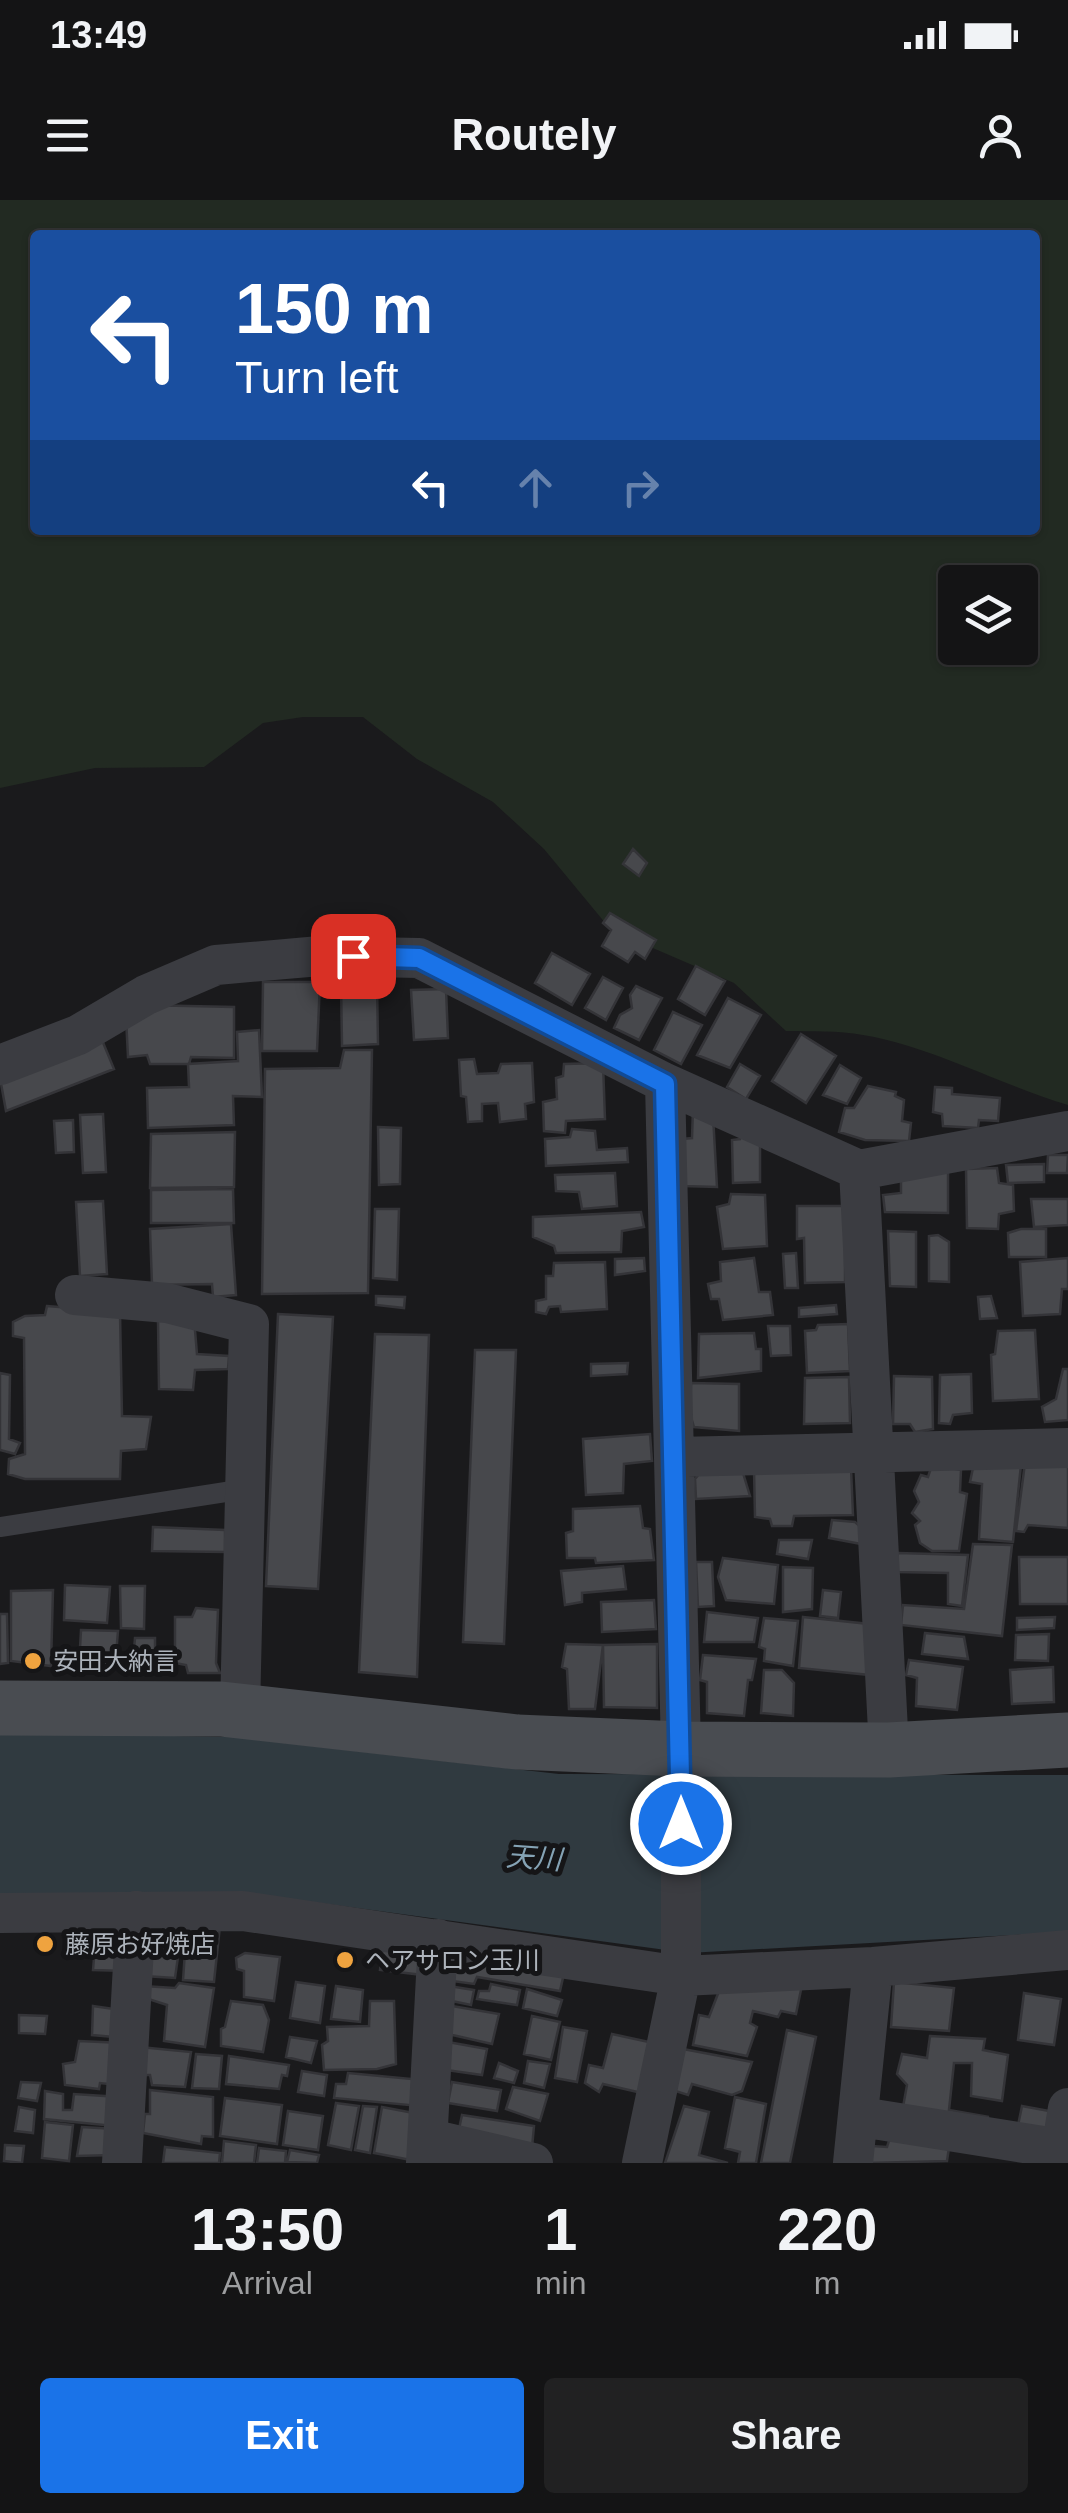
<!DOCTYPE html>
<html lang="en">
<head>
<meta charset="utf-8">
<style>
	body { margin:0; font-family:Helvetica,"Noto Sans JP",sans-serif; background:#212122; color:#f1f3f6; height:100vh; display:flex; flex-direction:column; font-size:38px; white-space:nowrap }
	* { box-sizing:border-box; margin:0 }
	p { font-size:32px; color:#9d9ea0 }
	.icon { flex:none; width:55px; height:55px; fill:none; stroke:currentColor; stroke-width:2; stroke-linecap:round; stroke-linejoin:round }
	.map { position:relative; height:1963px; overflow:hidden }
	.details { display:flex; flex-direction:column; background:#141415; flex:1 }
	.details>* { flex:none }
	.guide { position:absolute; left:30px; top:30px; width:1010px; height:305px; border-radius:10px; box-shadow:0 2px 8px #0004,0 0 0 2px #333334; background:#1a4fa0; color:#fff; overflow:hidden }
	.buttons { position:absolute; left:938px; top:365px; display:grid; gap:20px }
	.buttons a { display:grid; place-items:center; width:100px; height:100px; border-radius:10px; background:#141415; box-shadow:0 2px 8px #0004,0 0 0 2px #333334; font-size:50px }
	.pin { position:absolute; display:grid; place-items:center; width:85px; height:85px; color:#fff; margin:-42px; border-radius:20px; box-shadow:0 5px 15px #0006 }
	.me { position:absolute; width:110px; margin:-55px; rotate:0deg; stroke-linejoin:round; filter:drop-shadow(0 0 8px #0008) }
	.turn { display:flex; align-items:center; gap:35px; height:210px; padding:0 40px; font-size:45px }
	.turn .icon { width:130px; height:130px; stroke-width:2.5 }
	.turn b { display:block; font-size:70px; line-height:85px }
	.lanes { display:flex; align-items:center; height:95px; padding:0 40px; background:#0003; justify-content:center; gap:50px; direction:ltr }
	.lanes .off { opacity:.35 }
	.eta { display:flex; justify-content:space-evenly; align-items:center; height:170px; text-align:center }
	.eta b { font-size:60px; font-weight:700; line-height:70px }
	.action { display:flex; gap:20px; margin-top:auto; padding:20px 40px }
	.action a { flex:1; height:115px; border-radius:10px; background:#1a73e8; color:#fff; font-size:40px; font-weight:700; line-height:115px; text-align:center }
	.action a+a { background:#212122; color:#f1f3f6 }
	.status { display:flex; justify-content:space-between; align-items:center; height:70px; padding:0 50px; background:#141415; direction:ltr }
	.status svg { height:28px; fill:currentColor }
	header { display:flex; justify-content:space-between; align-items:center; height:130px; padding:0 40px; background:#141415; font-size:45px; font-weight:700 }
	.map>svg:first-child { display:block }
</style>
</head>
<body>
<div class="status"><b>13:49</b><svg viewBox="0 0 49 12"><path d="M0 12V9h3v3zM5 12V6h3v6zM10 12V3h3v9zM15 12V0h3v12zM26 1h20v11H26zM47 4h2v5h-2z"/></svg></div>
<header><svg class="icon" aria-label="menu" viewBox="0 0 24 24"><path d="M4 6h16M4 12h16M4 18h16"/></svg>Routely<svg class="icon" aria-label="person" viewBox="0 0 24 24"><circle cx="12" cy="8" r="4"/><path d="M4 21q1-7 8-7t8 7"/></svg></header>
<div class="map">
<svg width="1068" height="1963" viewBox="0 0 1068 1963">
	<rect width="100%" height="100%" fill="#1a1a1c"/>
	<!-- green -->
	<path fill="#222a22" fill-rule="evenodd" d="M0 0H1068V905C1000 885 934 847 863 835 838 830 811 832 786 831L734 783 611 730 544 649 493 602 417 559 363 517H303L263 523 204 567 95 568 0 588ZM35 35H1035V330H35ZM955 382H1020V448H955Z"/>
	<!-- water -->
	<path fill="#303a40" d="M0 1533 233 1537 559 1574 1068 1575V1732L688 1753 239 1692 0 1695Z"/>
	<!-- building -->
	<path fill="#47484c" stroke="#343438" stroke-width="2.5" d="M633 649 647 663 639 676 623 664Z
		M610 713 656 740 645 759 635 752 628 762 602 746 611 730 603 723Z
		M552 753 590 774 572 805 535 783Z
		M696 766 725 781 705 815 678 799Z
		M603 777 623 788 606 820 585 808Z
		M263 782H320L317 851H262Z
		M377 782 378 844 342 846 341 783Z
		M636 786 662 798 639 840 614 828 620 815 632 808 630 795Z
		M446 789 448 838 414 840 411 790Z
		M728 798 761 815 730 868 697 855Z
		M142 805 234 807V858L191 857 189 864H150L147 855 128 857 126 818Z
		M673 812 702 825 681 864 654 850Z
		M259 830 262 897 233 896 234 925 148 928 147 888 189 887 188 864 238 861 237 832Z
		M801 834 836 856 806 903 772 881Z
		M102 840 114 869 6 911 0 878Z
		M344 850H372L368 1093 262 1094 265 869 340 868Z
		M474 859 477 874 498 873 501 864 532 863 534 902 525 904 526 919 500 922 498 903 482 904V921L468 922 466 897 461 896 459 860Z
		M603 863 605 919 566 921 565 933 544 931 543 902 557 899 556 878 563 876 564 864Z
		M740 864 760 876 746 899 727 887Z
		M840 865 861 878 847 904 823 895Z
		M868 886 896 892 895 896 904 900 902 921 911 923 909 941 865 940 839 932 845 908H854Z
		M935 887 952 888V894L1000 898 998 921 979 920 978 928 943 926 942 914 933 912Z
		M693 908 713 915 717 987 683 986 682 939 692 938Z
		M103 914 106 972 83 973 80 915Z
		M73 920 74 952 56 953 54 921Z
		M378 927 401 928 400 984 379 985Z
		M572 929 595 931 597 950 627 948 628 962 546 966 545 939 570 937Z
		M235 932 234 987 150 988 151 934Z
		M742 932 760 944V982L733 983 732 940 740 939Z
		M1048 955H1068L1067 973H1047Z
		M1044 964V982L1008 983 1006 965Z
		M997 968 999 983 1013 985 1014 1011 999 1014 998 1029 967 1028 966 969Z
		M948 972V1013L885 1012 883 995 901 993V978Z
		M615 973 617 1006 582 1009 579 992 556 991 555 975Z
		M233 989 234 1023H151V990Z
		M731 994 765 995 767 1046 723 1049 717 1007 729 1004Z
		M1031 999H1068V1025L1034 1027Z
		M103 1001 107 1074 80 1076 76 1002Z
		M797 1006H845V1082L805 1083 804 1038 797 1039Z
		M375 1009H399L397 1080 373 1078Z
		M641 1012 644 1027 622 1031 621 1052 556 1053 554 1046 533 1037V1017Z
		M231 1024 236 1095 213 1097 212 1084 152 1085 150 1029Z
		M1021 1029H1046V1057H1009L1008 1033Z
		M888 1031 916 1032V1087L890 1086Z
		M938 1035 949 1042V1082L929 1081V1036Z
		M796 1053 798 1088H785L783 1054Z
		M644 1058 645 1071 615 1075V1059Z
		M754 1058 759 1092H770L773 1115 723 1120 719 1099H711L708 1084 721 1081 720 1062Z
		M1068 1058V1089H1062L1060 1114 1023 1116 1020 1062Z
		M605 1062 607 1109 561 1112 560 1106 549 1107 546 1114 536 1112V1101L546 1099V1076H553L554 1063Z
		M376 1096 405 1097 404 1108 376 1105Z
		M991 1096 997 1118 980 1119 978 1097Z
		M836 1105 837 1114 799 1117V1108Z
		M47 1106 120 1112 122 1216 151 1217 146 1249 121 1251 120 1279H25L8 1274 9 1259 25 1254 24 1138 13 1136V1122L25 1116 45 1115Z
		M278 1114 333 1117 318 1389 266 1386Z
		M194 1118 197 1154 229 1156 228 1169 195 1170 193 1190 159 1189 158 1121Z
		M848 1124 850 1171 807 1173 805 1131 816 1130 818 1125Z
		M768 1126H790L791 1155 771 1156Z
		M1035 1130 1039 1199 993 1201 991 1155 995 1154 998 1131Z
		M754 1133 756 1149H761V1171L698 1178 699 1134Z
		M375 1134 429 1135 417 1477 359 1472Z
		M475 1150H516L504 1444 463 1442Z
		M628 1163 627 1174 591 1176V1164Z
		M1063 1169H1068V1220L1045 1222 1042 1207 1056 1199Z
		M0 1173 10 1175 9 1239 20 1243 15 1254 0 1250Z
		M971 1174 972 1213 953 1215 950 1224 939 1223 940 1175Z
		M894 1176 932 1177 933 1229 915 1232 910 1224H893Z
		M849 1177 850 1223 804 1224 805 1178Z
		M691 1183 739 1184V1231L694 1227 690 1214Z
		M650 1234 652 1261 624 1264 623 1293 586 1295 583 1239Z
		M1068 1260V1328L1028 1325 1024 1332 1016 1331 1025 1263Z
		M974 1263 1021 1265 1013 1342 979 1339 982 1284 970 1282Z
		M932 1265 961 1270 960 1292 967 1294 959 1351H932L920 1343 915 1325 920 1321 912 1313 919 1302 914 1291 921 1275 928 1277Z
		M851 1268 853 1315 794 1316 792 1326H772L770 1319 755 1317 754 1270Z
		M700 1273H743L750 1296 696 1299 695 1279Z
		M640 1306 643 1328 650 1329 654 1360 596 1363 595 1358H567L566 1333 573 1331V1309Z
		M832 1320 855 1322 863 1329 861 1344 829 1338Z
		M153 1327 225 1330V1352L152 1351Z
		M779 1340H812L808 1359 777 1354Z
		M973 1344 1012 1345 1002 1436 901 1425 903 1405 964 1409Z
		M898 1353 968 1355 962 1406 948 1404V1373L896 1372Z
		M1019 1357H1068V1404H1020Z
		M723 1358 778 1365 774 1404 726 1400 718 1377Z
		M696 1362H712L714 1406 698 1407Z
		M623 1366 626 1389 582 1393V1402L565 1405 561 1371Z
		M783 1367 813 1368 812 1409 783 1412Z
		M65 1385 110 1387 107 1423 64 1420Z
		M120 1386H145L144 1429 121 1428Z
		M53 1390 51 1466 11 1461V1391Z
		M823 1390 841 1392 838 1418 820 1416Z
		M654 1400 656 1429 602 1432 601 1402Z
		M196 1408 218 1410 216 1463 220 1473H188L186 1465 175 1463V1417H192Z
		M707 1412 758 1418 754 1442H704Z
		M0 1414H7L8 1463 0 1464Z
		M803 1417 869 1424 870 1475 799 1468Z
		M1055 1417 1054 1428 1017 1430V1418Z
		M764 1418 798 1421 793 1466 764 1461 765 1449 759 1447Z
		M81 1430 118 1431 115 1468 79 1465Z
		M925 1433 964 1437 968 1459 922 1454Z
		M1049 1434 1048 1461 1015 1460 1016 1435Z
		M135 1438H155V1461H133Z
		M566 1444 603 1445 595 1509H569L567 1469 562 1467Z
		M657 1444V1508L604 1507 603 1445Z
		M703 1455 756 1459 752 1480H748L744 1516 707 1513V1482L700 1480Z
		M909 1460 963 1467 957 1510 916 1506 917 1478 906 1475Z
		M1053 1467 1054 1502 1012 1504 1010 1470Z
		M764 1470H782L794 1483 793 1516 761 1513Z
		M197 1723 220 1726 214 1782 183 1780 186 1737H196Z
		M146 1724 182 1729 175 1778 144 1776Z
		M383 1745 426 1750 423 1775 380 1770Z
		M95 1746 128 1748 126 1771 93 1770Z
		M454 1752 565 1769 560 1791 477 1777 474 1784 452 1781Z
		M245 1753 280 1757 274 1801 244 1797V1771L237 1769 236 1758Z
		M296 1782 325 1786 320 1823 290 1818Z
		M894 1782 954 1788 949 1831 891 1827Z
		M179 1783 214 1788 205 1847 164 1841 167 1805 142 1797 144 1786 175 1788Z
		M491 1784 520 1790 517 1805 477 1799 479 1791H489Z
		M802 1785 796 1814 781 1811 778 1817 753 1811 750 1823 757 1827 747 1856 693 1845 699 1815 709 1817 719 1791Z
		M336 1786 363 1790 360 1822 331 1819Z
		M449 1786 474 1790 471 1805 447 1800Z
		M527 1789 562 1800 557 1816 523 1808Z
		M1024 1793 1061 1799 1054 1845 1018 1840Z
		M231 1801 263 1805 269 1820 263 1852 221 1846V1829L225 1827Z
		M370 1801H394L396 1864 377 1869 324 1870 322 1845 328 1841 327 1827 369 1826Z
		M93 1806 128 1811 125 1838 92 1835Z
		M452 1806 499 1814 492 1844 448 1834Z
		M19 1815 47 1816 45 1834 19 1833Z
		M532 1816 560 1822 551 1860 524 1854Z
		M563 1827 587 1831 577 1882 555 1878Z
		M787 1830 816 1837 790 1963H761Z
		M612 1834 658 1844 646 1894 603 1884 599 1892 585 1883 589 1865 603 1868Z
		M930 1836 985 1839 983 1850 1008 1855 1002 1901 971 1896 972 1863H954L949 1910 989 1917 901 1918 907 1885 897 1874 902 1854 927 1858Z
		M290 1837 317 1841 311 1863 286 1857Z
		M79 1841 123 1843 118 1885 100 1883 99 1889 65 1885 63 1864 75 1862Z
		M448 1842 487 1849 482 1875 446 1870Z
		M140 1847 191 1852 185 1887 152 1885 150 1875H136Z
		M683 1849 752 1862 742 1891 732 1895 692 1884 688 1895 672 1890Z
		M196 1854 222 1856 219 1889 192 1888Z
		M229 1856 289 1865 287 1876 282 1875 279 1889 226 1884Z
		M528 1861 550 1864 544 1888 524 1883Z
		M499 1863 518 1871 514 1883 494 1878Z
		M302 1871 327 1875 324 1896 298 1892Z
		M348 1873 423 1880 419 1906 334 1898 336 1884H346Z
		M21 1882 41 1883 37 1901 18 1898Z
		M452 1882 501 1890 497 1911 448 1903Z
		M513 1887 548 1894 540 1921 506 1909Z
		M150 1890 213 1897V1937L202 1936 201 1944 143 1933 145 1914H150Z
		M45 1891 63 1894V1910H72L74 1894 120 1897 114 1926 44 1919Z
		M735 1897 766 1904 756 1963H738L740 1952 725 1948Z
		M225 1898 282 1905 277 1944 220 1936Z
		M336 1903 359 1906 351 1950 328 1945Z
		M363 1906 377 1907 370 1953 355 1950Z
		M684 1906 709 1912 699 1955 728 1963H665Z
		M1022 1906 1060 1913 1055 1940 1016 1935Z
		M19 1907 35 1910 33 1933 15 1931Z
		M382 1907 419 1914 411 1960 374 1953Z
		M288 1911 323 1916 318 1950 283 1945Z
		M462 1915 534 1926 532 1948 457 1938Z
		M45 1922 73 1925 69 1961 42 1958Z
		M82 1927 116 1929 113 1955 77 1956Z
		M892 1931 950 1941 947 1961 868 1963 872 1946 887 1947Z
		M224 1941 256 1945 254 1963H222Z
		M5 1945 24 1946 22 1963 4 1961Z
		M165 1947 220 1953 219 1963H163Z
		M259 1948 286 1951 285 1963H257Z
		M290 1950 319 1955 317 1963 287 1962Z"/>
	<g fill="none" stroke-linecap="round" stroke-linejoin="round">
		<!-- lane -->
		<path stroke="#3b3c41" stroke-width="20" d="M0 1327 245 1289"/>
		<!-- street -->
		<path stroke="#3b3c41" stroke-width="40" d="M0 865 78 835 146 795 216 765 320 756 419 758 665 883 859 970 1068 931
			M859 970 889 1550
			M75 1095 167 1103 249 1124 240 1511
			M676 1257 1068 1248
			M0 1713 243 1711 681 1776 873 1767 1068 1750
			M861 1917 1068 1950
			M430 1939 533 1963
			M122 1963 136 1711
			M426 1963 438 1739
			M642 1963 681 1776V1549L665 883
			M853 1963 873 1767
			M1059 1963 1068 1908"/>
		<!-- secondary -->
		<path stroke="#494c51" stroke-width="55" d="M0 1508 221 1509 517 1542 681 1549 889 1550 1068 1540"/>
	</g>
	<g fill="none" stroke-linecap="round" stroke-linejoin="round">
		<!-- route casing -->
		<g stroke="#114b97" stroke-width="25">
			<path id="route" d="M353 756 419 758 665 884 681 1624"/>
		</g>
		<!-- route -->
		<use href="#route" stroke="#1a73e8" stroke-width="18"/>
	</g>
	<!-- markers -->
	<g fill="#efa33f" stroke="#151517" stroke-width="4">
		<circle cx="33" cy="1461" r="10"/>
		<circle cx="45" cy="1744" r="10"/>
		<circle cx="345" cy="1760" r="10"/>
	</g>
	<g text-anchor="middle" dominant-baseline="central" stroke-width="10" stroke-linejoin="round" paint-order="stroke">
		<!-- poi labels -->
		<g font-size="25" fill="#adb3bb" stroke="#151517" text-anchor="start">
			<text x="53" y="1461">安田大納言</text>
			<text x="65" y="1744">藤原お好焼店</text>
			<text x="365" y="1760">ヘアサロン玉川</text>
		</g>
		<!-- water labels -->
		<g font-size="28" font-style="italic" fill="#85a3b5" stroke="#151517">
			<text transform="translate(534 1658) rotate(4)">天川</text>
		</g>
	</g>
</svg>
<div class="buttons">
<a><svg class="icon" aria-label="layers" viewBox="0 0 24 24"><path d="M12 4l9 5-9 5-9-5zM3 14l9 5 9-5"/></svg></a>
</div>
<div class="pin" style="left:353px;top:756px;background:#d93025"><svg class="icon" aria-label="arrive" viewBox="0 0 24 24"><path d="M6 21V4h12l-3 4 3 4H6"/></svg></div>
<svg class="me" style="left:681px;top:1624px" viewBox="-20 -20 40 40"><circle r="17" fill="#1a73e8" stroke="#fff" stroke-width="3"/><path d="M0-11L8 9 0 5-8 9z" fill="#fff"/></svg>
<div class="guide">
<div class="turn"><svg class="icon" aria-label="left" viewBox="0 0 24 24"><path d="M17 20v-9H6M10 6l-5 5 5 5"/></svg><div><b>150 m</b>Turn left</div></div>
<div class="lanes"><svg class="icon" aria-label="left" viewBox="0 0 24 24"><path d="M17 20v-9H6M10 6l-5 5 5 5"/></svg><svg class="icon off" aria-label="ahead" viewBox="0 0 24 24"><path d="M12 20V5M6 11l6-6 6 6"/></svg><svg class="icon off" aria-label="right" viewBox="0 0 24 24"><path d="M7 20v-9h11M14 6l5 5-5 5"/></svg></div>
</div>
</div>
<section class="details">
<div class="eta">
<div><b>13:50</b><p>Arrival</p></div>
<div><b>1</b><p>min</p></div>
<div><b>220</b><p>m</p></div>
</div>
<div class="action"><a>Exit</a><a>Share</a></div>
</section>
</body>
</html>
